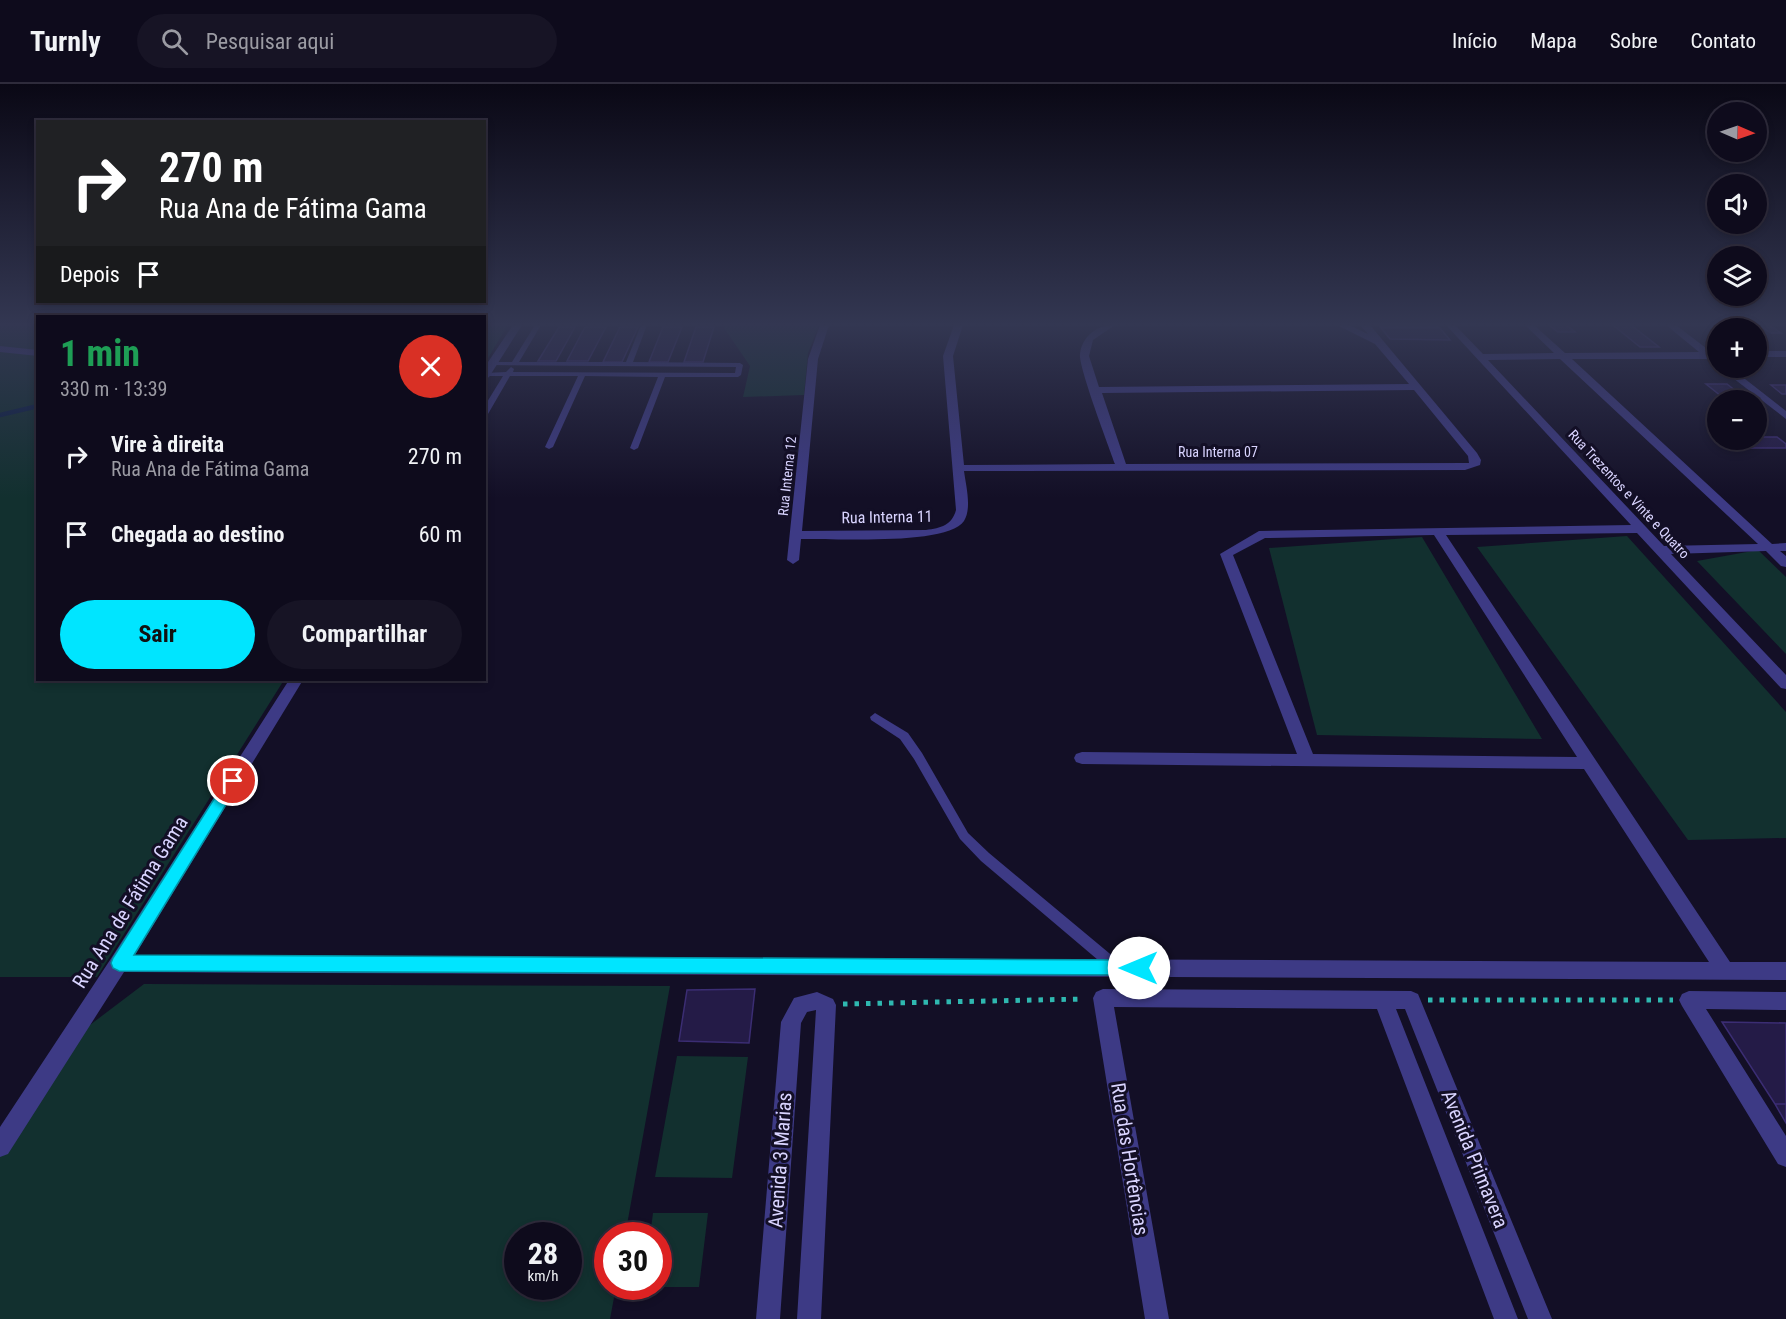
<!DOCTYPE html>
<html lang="pt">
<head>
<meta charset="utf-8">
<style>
	body { margin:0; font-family:"Roboto Condensed",sans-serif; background:#171425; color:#f1f3f6; height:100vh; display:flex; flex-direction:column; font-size:22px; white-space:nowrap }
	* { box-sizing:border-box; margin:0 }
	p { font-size:20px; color:#9b9ba3 }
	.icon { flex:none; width:33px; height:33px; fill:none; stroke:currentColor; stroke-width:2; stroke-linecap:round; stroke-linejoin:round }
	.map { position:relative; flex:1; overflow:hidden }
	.panel { position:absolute; left:36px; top:231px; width:450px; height:366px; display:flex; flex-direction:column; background:#0e0b1c; border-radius:0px; box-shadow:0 3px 9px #0003,0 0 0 2px #2e2b3b }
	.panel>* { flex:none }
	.banner { position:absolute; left:36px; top:36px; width:450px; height:183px; border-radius:0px; box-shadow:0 3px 9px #0003,0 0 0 2px #2e2b3b; background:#202124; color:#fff; overflow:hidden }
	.needle { width:39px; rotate:92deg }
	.fabs { position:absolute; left:1707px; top:18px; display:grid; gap:12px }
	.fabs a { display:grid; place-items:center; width:60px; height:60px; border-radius:50%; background:#0e0b1c; box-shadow:0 3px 9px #0003,0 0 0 2px #2e2b3b; font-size:30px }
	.speed { position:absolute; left:504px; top:1138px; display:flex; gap:12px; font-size:30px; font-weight:700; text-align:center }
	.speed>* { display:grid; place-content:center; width:78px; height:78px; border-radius:50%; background:#0e0b1c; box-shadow:0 3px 9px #0003,0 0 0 2px #2e2b3b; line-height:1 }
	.speed small { font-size:15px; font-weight:400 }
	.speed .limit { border:9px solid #d22; background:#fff; color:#111 }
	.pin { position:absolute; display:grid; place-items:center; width:51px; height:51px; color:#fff; margin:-26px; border:3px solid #fff; border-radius:50%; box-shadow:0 2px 6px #0007 }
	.me { position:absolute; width:66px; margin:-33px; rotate:270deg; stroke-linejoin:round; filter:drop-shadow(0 0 4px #0008) }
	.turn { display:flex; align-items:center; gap:21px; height:126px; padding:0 24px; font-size:27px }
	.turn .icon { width:78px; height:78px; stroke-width:2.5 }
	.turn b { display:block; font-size:42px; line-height:51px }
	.then { display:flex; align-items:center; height:57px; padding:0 24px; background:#0003; gap:12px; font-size:22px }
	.round { display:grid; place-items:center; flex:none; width:63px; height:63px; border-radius:32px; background:#171425 }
	.summary { display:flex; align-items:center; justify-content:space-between; height:102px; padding:0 24px }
	h1 { font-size:36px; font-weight:700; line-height:45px; color:#1e9e55 }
	.primary-button { display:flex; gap:12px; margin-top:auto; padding:12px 24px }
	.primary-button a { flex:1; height:69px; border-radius:36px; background:#00e5ff; color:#111; font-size:24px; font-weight:700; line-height:69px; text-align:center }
	.primary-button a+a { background:#171425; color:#f1f3f6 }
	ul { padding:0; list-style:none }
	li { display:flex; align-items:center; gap:18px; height:78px; padding:0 24px }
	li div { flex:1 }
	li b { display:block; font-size:22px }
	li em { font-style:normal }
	header { display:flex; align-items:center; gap:36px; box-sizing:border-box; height:84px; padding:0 30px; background:#0e0b1c; border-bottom:2px solid #2e2b3b }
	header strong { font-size:28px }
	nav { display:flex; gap:33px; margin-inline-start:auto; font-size:21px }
	.search { width:420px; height:54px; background:#171425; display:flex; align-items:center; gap:15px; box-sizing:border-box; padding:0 21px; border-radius:33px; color:#9b9ba3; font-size:22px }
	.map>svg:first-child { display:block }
</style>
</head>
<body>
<header>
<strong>Turnly</strong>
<div class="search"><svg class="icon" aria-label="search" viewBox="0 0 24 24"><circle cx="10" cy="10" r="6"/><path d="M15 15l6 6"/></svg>Pesquisar aqui</div>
<nav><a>Início</a><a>Mapa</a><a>Sobre</a><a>Contato</a></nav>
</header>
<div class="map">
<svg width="1786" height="1235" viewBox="0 0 1786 1235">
	<rect width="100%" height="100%" fill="#130f26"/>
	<!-- green -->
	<path fill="#12302f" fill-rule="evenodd" d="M0 241H37L38 596H284L97 893H0Z
		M485 241H508L485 279 484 241Z
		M722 241H819L808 269 804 311 743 313 750 282Z
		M1627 452 1786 628V754L1688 756 1477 463Z
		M1422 453 1542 655 1317 651 1269 464Z
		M1758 466 1786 493V570L1697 477Z
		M144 900 670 902 625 1152H608V1203H616L610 1235H0V1072L78 950ZM518 1152H568V1203H518Z
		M677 972 748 973 732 1094 655 1093Z
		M653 1129H708L699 1203H642H658V1152H650Z"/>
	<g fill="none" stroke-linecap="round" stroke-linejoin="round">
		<!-- stream -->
		<path stroke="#0a1f44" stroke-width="4.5" d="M0 331 38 322"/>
	</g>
	<!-- building -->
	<path fill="#241b47" stroke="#3b2d73" stroke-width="1.5" d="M1379 241H1437L1439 243H1380Z
		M1549 241H1566L1575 248H1558Z
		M1613 241H1631L1659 263H1640Z
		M1759 241H1769L1781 249H1771Z
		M559 243H575L556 277H538Z
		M585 243H606L588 277H567Z
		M620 243H638L622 278H603Z
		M663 243H682L668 278H649Z
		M696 243H714L703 278H684Z
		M1381 244H1440L1450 256 1390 255Z
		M1706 300H1727L1742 312H1721Z
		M1771 301H1786V310H1782Z
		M1756 353H1777L1786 360V364H1745L1735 356H1756Z
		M755 905 749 959 679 957 687 906Z
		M1722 938 1786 939V1020H1775Z
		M1775 1020H1786V1039Z"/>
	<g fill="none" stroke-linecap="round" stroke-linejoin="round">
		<!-- path -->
		<path stroke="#2fb8b0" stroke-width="5" stroke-dasharray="4.5 7" stroke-linecap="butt" d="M1428 916H1673
			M843 920 1084 915"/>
		<!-- service -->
		<path fill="#3d3a85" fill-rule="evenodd" d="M535 241H541L519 278H626L641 241H647L633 278 740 279 743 281 741 291 738 293H665L638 364 634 366 630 364 658 293 585 292 553 363 549 365 545 363 578 292H510L488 330 484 332V323L503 292H487L485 291V289L506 288 511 283 514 285 513 288 735 289 736 283 491 281V279L493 278H512Z
			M875 629 908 649 922 669 968 749 989 769 1121 879 1123 883 1121 887 1116 889 1111 887 981 777 960 755 914 675 900 655 871 636 870 633Z"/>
		<!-- minor -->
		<path fill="#3d3a85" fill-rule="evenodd" d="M513 241H522L489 293 484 296V284Z
			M820 241H829L818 275 802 447 926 446C941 444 952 441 956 426L943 272 954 241H963L953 272 964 381 1115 380C1109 363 1078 282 1080 270 1082 252 1098 240 1115 241L1093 256 1089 272 1099 303 1409 300 1375 260 1337 241H1349L1368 250 1360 241H1370L1477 369 1481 376 1480 381 1465 386 964 387C966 402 972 424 964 437 948 462 833 454 801 455L799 476 793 480 787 476 808 275ZM1414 306 1468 372 1469 379 1126 380 1102 309Z
			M1446 241H1455L1483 270 1554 269 1525 241H1534L1565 269 1699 268 1666 241H1676L1711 268H1718V274L1710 275H1572L1772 460 1786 459V467H1780L1786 472V483L1781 482 1766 467 1671 470 1786 591V605L1781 604 1637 449 1446 451 1730 878H1786V896L124 888 8 1070 0 1073V1043L112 873 289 596H303L135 871 1709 878 1584 685 1082 680 1076 678 1074 674 1076 670 1082 668 1297 670 1220 470 1259 447 1631 441ZM1560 275 1758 460 1664 462 1488 276ZM1434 451 1577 673 1313 670 1233 471 1265 454Z
			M0 262 38 266V272L0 268Z
			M1756 267H1786V273H1756Z
			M1720 284H1731L1786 327V335Z
			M1103 905 1411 907 1418 910 1552 1235H1528L1405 925H1396L1518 1235H1494L1377 925 1114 923 1169 1235H1145L1093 914 1096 908Z
			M1689 907 1786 908V926L1706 925 1786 1052V1083L1778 1080 1682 922 1679 916 1682 910Z
			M817 908 833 915 836 921 821 1235H797L816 926 807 928 801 939 780 1235H756L781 938 794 914Z"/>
	</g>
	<!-- sky -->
	<linearGradient id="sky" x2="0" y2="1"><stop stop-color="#0a0815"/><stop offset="0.58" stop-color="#333752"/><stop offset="1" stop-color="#333752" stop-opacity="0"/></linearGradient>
	<rect width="1786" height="414" fill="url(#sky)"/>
	<!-- route -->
	<path fill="#00e5ff" stroke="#0095a6" stroke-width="1.5" d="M233 691 240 697 238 701 134 871 1139 876 1145 878 1148 884 1145 889 1139 891 119 887 113 884 111 879 113 874 228 693Z"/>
	<g text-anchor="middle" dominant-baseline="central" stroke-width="6" stroke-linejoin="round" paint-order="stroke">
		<!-- far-street labels -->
		<g font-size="14" fill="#d9d4ff" stroke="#130f26">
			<text x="1218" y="368">Rua Interna 07</text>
			<text transform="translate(787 392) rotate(-84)">Rua Interna 12</text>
			<text transform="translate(1629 410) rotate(47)">Rua Trezentos e Vinte e Quatro</text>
		</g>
		<!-- street labels -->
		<g font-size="16" fill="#d9d4ff" stroke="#130f26">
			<text transform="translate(887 433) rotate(-1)">Rua Interna 11</text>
		</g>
		<!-- near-street labels -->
		<g font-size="20" fill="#d9d4ff" stroke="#130f26">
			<text transform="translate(130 818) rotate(-58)">Rua Ana de Fátima Gama</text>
			<text transform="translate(1130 1075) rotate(81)">Rua das Hortências</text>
			<text transform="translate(1475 1075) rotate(68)">Avenida Primavera</text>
			<text transform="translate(780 1076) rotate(-86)">Avenida 3 Marias</text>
		</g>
	</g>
</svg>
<div class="fabs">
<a><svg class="needle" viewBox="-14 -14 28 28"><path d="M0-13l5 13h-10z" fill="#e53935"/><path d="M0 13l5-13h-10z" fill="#9b9ba3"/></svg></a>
<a><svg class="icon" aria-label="sound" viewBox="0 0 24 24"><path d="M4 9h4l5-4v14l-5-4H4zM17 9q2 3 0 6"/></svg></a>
<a><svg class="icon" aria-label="layers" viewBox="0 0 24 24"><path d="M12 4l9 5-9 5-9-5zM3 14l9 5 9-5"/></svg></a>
<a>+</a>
<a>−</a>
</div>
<div class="speed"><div>28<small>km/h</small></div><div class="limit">30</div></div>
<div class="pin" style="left:233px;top:697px;background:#d93025"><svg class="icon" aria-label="arrive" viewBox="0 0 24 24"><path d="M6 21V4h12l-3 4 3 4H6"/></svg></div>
<svg class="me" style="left:1139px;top:884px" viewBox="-20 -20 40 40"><circle r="19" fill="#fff"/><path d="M0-13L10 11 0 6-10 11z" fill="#00e5ff"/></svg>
<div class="banner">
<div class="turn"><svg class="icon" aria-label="right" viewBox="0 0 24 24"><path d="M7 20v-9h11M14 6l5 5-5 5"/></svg><div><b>270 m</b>Rua Ana de Fátima Gama</div></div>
<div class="then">Depois<svg class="icon" aria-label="arrive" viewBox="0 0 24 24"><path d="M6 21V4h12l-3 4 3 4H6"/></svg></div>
</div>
<section class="panel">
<div class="summary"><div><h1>1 min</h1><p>330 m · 13:39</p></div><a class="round" style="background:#d93025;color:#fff"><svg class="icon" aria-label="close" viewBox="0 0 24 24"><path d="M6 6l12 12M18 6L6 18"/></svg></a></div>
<ul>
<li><svg class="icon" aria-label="right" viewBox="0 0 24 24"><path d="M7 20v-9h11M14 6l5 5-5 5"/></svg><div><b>Vire à direita</b><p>Rua Ana de Fátima Gama</p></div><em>270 m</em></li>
<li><svg class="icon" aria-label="arrive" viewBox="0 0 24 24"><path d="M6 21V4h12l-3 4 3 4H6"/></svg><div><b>Chegada ao destino</b></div><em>60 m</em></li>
</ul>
<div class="primary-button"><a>Sair</a><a>Compartilhar</a></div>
</section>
</div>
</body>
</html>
